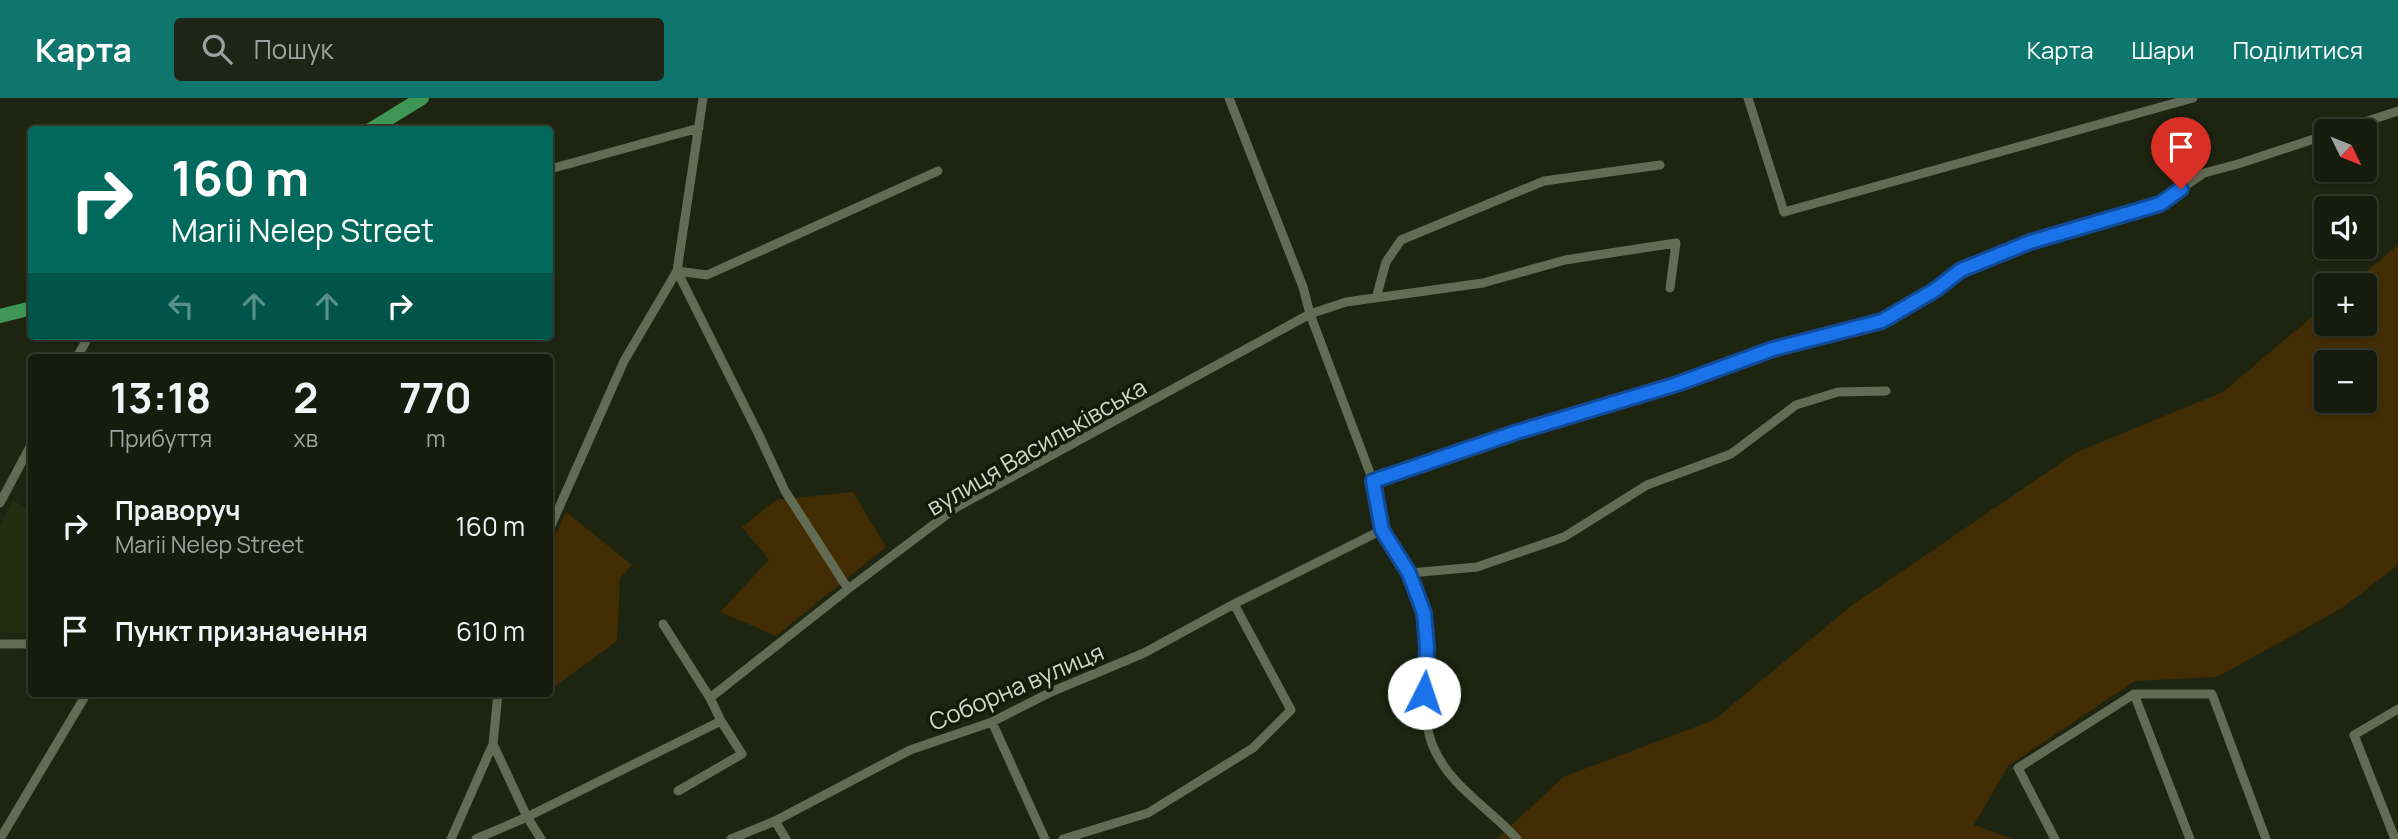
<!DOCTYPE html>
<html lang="uk">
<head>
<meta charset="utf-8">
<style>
	body { margin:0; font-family:Manrope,sans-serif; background:#1f2516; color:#f1f3f6; height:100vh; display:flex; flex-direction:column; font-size:26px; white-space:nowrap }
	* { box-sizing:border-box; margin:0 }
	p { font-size:23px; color:#9ea19d }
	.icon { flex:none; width:38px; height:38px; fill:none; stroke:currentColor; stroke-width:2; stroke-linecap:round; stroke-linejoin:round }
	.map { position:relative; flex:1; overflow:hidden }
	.drawer { position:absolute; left:28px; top:256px; width:525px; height:343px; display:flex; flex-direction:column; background:#161c0d; border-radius:7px; box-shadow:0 2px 5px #0004,0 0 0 2px #353a2e }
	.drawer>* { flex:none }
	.hud { position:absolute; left:28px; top:28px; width:525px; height:214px; border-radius:7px; box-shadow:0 2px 5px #0004,0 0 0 2px #353a2e; background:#00695c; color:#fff; overflow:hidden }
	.needle { width:46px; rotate:133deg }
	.controls { position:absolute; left:2314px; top:21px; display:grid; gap:14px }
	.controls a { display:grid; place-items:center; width:63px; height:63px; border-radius:7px; background:#161c0d; box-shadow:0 2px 5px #0004,0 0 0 2px #353a2e; font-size:35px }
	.pin { position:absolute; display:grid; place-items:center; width:60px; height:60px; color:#fff; margin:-72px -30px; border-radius:50% 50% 50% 0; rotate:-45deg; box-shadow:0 0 7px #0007 }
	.pin .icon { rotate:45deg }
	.me { position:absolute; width:77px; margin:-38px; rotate:4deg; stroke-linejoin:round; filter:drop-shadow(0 0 5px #0008) }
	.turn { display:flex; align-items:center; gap:24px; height:147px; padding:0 28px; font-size:32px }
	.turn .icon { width:91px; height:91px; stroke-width:2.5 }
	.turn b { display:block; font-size:49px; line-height:60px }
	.lanes { display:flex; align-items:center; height:66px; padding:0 28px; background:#0003; justify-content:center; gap:35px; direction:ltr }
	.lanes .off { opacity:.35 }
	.eta { display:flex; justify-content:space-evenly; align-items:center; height:119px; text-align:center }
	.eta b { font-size:42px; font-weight:700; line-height:49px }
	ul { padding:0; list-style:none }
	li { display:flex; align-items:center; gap:21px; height:105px; padding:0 28px }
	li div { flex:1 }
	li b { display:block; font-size:26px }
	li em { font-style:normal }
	header { display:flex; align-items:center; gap:42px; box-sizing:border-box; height:98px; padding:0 35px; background:#0f766e; color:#fff }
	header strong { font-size:33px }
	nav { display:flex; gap:38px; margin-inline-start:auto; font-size:24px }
	.search { width:490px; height:63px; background:#1f2516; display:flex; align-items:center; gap:18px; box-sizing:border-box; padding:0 24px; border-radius:7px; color:#9ea19d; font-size:26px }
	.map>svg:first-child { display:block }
</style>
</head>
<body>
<header>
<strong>Карта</strong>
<div class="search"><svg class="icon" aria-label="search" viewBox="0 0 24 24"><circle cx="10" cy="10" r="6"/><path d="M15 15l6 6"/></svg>Пошук</div>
<nav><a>Карта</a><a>Шари</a><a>Поділитися</a></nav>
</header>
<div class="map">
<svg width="2398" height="741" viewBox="0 0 2398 741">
	<rect width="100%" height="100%" fill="#1d2511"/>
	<!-- built -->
	<path fill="#232d12" d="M13 402 31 413V536L0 534V427Z"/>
	<!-- green -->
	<path fill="#422c04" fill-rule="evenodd" d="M2398 147V467L2342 510 2217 579 2135 583 2008 668 1974 727 2014 741H1497L1563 679 1714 622 1851 508 2077 354 2223 294 2326 207V226H2364V187H2350ZM2326 264H2364V303H2326Z
		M853 394 886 449 776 538 720 514 769 462 742 429 776 402Z
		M566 414 632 467 620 480 617 543 550 592V448Z"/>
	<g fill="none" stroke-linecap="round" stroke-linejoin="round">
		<!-- street -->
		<path stroke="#626b54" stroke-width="9" d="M1748 0 1784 114 2193 0
			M2337 33 2398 13
			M550 71 699 30
			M677 173 758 335 785 393 848 491 957 409 1310 216 1346 204 1483 185 1565 162 1676 145 1670 190
			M677 173 707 177 938 73
			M1376 200 1386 164 1401 142 1544 83 1660 67
			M77 259 89 238
			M1373 383 1517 334 1677 286 1773 251 1841 235 1882 223 1935 192 1961 172 2030 144 2160 105 2204 75 2238 66 2326 37
			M0 405 32 345
			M550 430 624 263 677 173 703 0
			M1382 432C1406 469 1427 505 1427 550 1427 582 1421 616 1432 646 1449 689 1488 708 1517 741
			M1410 475 1477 469 1564 439 1647 387 1731 356 1796 307 1838 294 1886 293
			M0 546H32
			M2134 596 2190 741
			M710 600 848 491
			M992 624 1045 741
			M493 646 527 719 721 623 710 600 663 526
			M678 693 742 656 721 623
			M775 723 786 741
			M0 741 87 595
			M451 741 493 646 498 595
			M476 741 527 719 541 741
			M731 741 775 723 910 652 992 624 1051 594 1144 555 1234 506 1382 432 1373 383 1310 216 1303 189 1229 0
			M1063 741 1148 715 1253 650 1291 612 1234 506
			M2055 741 2018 670 2134 596H2212L2266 741
			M2395 741 2354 637 2398 611"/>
		<!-- primary -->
		<path stroke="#3f9755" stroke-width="14" d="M370 32 422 0
			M0 218 32 210"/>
	</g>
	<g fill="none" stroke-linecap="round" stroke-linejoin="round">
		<!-- route casing -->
		<g stroke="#114b97" stroke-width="18">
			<path id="route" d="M1424 595 1427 550 1424 515 1409 475 1382 432 1373 383 1517 334 1677 286 1773 251 1882 223 1935 192 1961 172 2030 144 2160 106 2181 91"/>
		</g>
		<!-- route -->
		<use href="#route" stroke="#1a73e8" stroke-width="12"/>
	</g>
	<g text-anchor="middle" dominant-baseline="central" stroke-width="7" stroke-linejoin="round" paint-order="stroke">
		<!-- street labels -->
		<g font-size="24" fill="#d0d6c9" stroke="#141b08">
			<text transform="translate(1036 348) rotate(-30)">вулиця Васильківська</text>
			<text transform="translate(1016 588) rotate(-23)">Соборна вулиця</text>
		</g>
	</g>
</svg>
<div class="controls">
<a><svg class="needle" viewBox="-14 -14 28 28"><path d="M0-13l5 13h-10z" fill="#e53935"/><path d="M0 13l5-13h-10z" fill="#9ea19d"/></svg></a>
<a><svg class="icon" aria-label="sound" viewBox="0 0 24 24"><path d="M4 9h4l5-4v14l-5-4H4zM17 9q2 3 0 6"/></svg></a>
<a>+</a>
<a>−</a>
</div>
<div class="pin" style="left:2181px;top:91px;background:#d93025"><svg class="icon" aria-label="arrive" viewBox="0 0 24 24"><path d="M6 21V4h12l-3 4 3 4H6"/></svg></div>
<svg class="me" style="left:1424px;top:595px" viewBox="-20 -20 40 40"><circle r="19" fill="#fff"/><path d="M0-13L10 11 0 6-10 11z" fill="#1a73e8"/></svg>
<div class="hud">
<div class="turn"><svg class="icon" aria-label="right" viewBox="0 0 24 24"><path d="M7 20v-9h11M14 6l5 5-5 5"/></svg><div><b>160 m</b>Marii Nelep Street</div></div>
<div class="lanes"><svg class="icon off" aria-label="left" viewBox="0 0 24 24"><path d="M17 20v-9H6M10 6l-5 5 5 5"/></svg><svg class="icon off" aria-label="ahead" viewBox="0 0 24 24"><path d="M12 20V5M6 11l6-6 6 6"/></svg><svg class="icon off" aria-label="ahead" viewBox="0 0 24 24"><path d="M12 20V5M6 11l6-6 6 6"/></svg><svg class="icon" aria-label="right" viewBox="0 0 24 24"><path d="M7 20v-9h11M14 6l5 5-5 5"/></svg></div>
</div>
<section class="drawer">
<div class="eta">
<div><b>13:18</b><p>Прибуття</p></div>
<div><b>2</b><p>хв</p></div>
<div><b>770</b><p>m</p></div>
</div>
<ul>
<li><svg class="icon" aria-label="right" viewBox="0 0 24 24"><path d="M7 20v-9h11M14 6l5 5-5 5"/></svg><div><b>Праворуч</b><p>Marii Nelep Street</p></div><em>160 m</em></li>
<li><svg class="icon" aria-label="arrive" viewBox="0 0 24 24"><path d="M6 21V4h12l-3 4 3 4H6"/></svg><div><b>Пункт призначення</b></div><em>610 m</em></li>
</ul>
</section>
</div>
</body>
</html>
